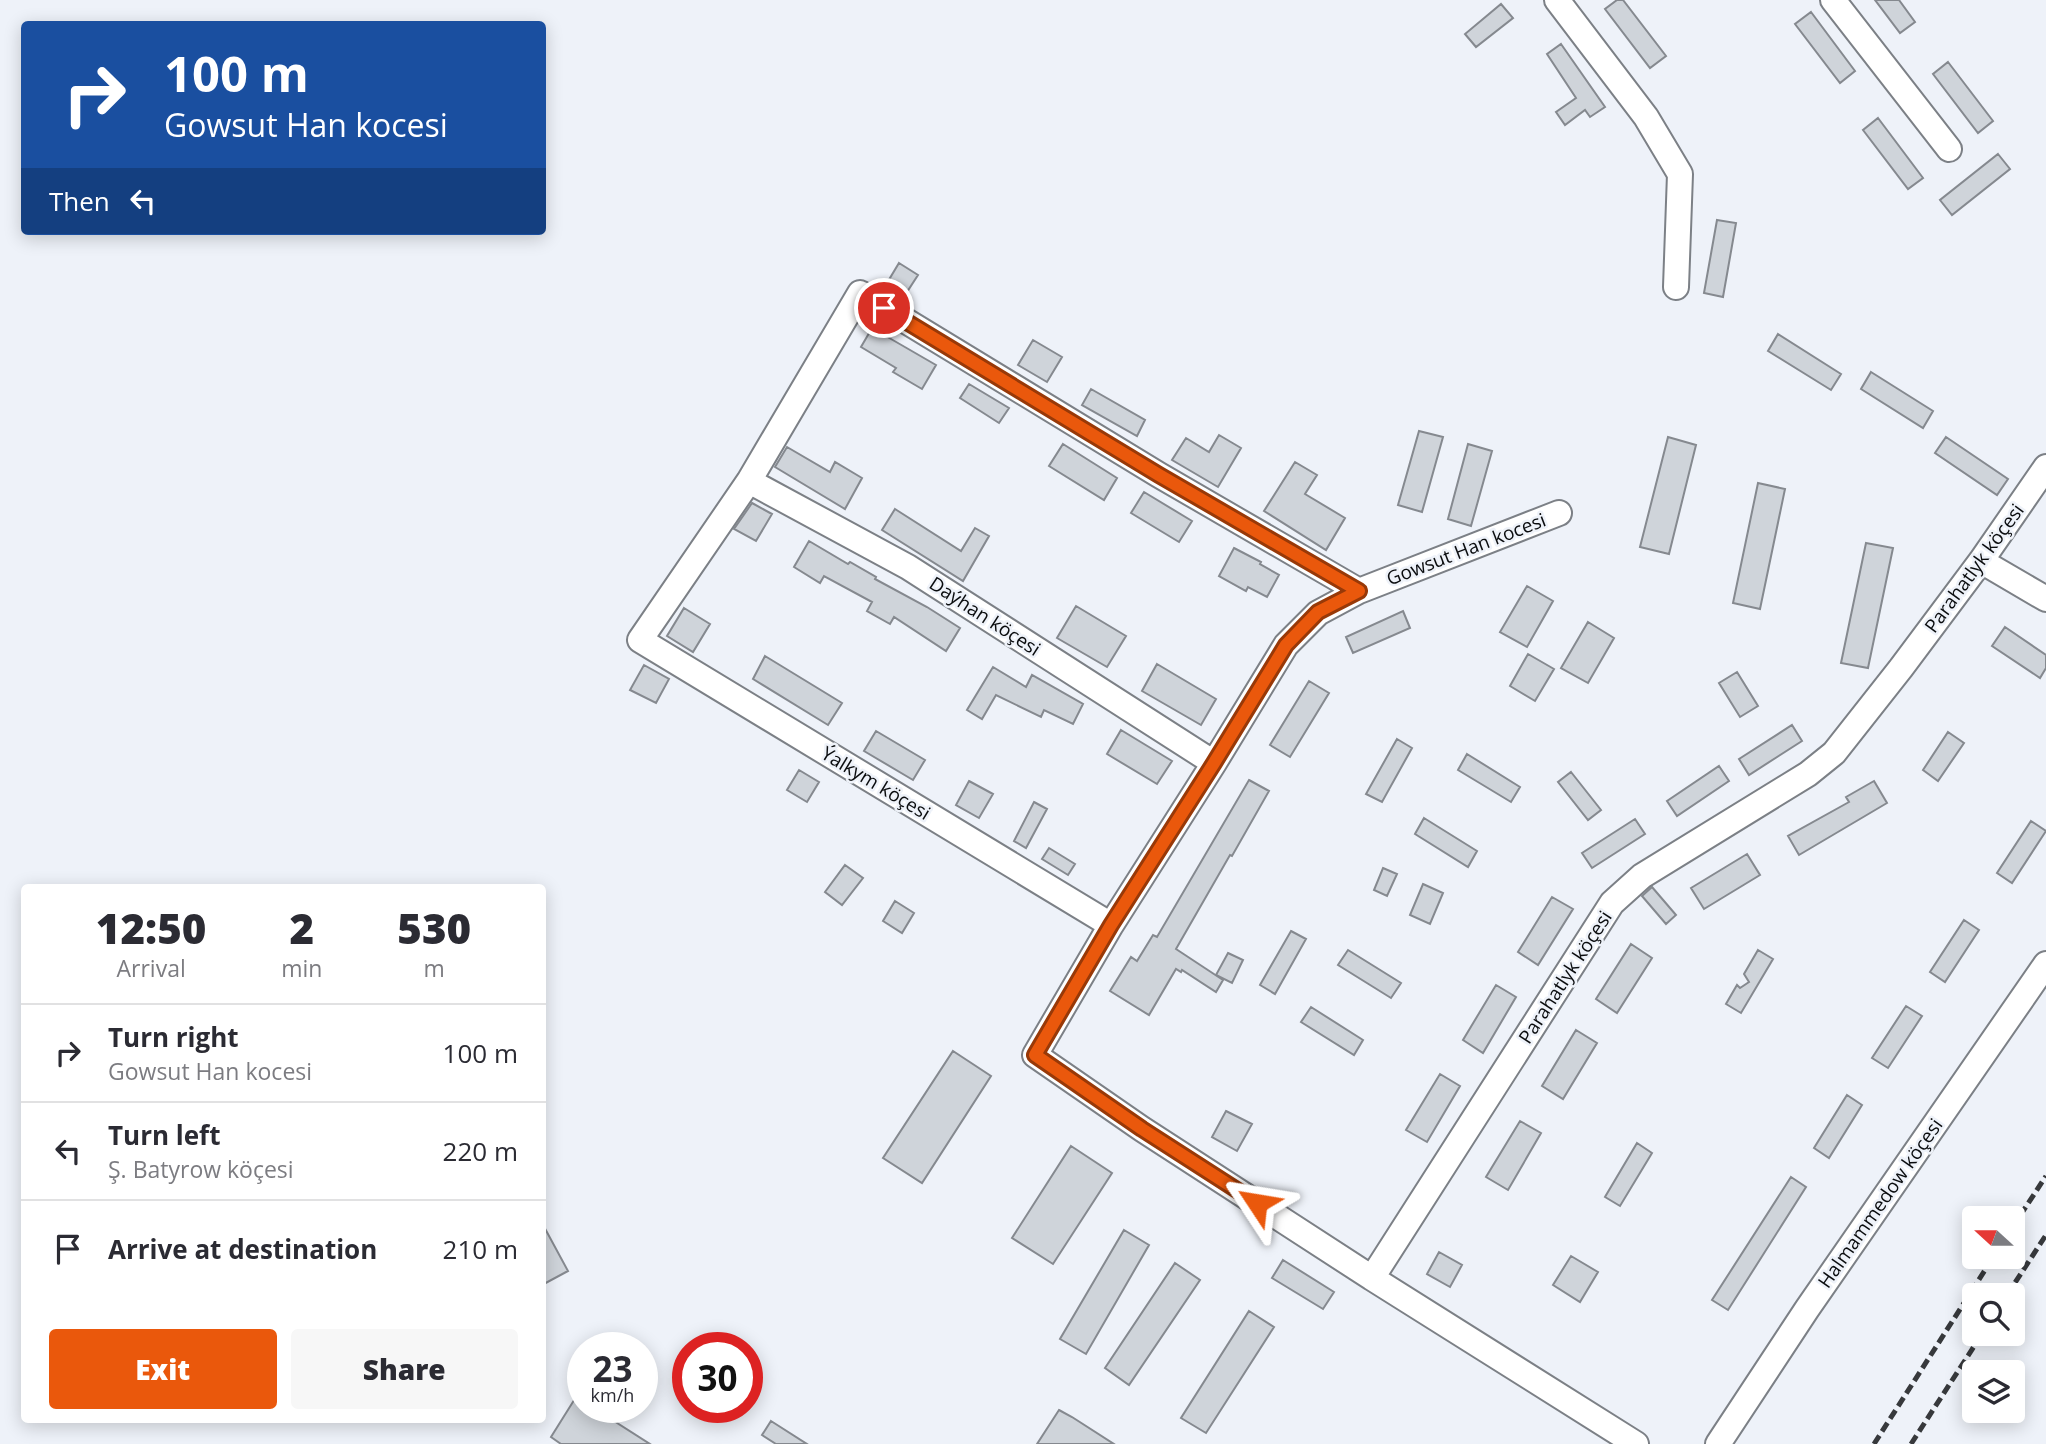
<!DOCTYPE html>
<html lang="en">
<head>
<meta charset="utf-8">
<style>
	body { margin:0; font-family:"Open Sans",sans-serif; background:#f7f7f7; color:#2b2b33; height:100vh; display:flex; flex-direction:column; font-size:26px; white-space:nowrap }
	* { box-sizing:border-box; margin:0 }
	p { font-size:23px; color:#7c7c81 }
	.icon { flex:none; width:38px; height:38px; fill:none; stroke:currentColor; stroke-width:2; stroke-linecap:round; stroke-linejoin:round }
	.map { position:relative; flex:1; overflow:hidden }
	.side { position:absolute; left:21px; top:884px; width:525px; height:539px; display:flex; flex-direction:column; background:#fff; border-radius:7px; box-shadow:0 4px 18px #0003 }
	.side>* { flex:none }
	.hud { position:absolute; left:21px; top:21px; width:525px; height:214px; border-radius:7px; box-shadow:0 4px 18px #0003; background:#1a4fa0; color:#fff; overflow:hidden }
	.needle { width:46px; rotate:291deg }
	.fabs { position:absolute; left:1962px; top:1206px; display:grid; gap:14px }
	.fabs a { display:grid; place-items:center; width:63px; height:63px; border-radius:7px; background:#fff; box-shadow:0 4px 18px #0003; font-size:35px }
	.speed { position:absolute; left:567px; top:1332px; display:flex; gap:14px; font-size:35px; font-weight:700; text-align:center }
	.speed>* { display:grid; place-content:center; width:91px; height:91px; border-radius:50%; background:#fff; box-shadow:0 4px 18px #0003; line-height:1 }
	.speed small { font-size:18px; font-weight:400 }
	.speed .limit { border:10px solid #d22; background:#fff; color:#111 }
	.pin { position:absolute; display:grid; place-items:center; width:60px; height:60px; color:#fff; margin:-30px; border:4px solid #fff; border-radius:50%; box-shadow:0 2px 7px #0007 }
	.me { position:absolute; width:77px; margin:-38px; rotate:303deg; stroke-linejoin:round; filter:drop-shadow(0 0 5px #0008) }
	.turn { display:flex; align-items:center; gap:24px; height:147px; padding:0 28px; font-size:32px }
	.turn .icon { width:91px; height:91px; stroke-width:2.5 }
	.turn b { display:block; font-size:49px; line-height:60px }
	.then { display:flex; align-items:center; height:66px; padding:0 28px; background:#0003; gap:14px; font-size:26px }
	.eta { display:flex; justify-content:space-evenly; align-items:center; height:119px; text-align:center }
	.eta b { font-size:42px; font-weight:800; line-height:49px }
	.button { display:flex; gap:14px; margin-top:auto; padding:14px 28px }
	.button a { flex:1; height:80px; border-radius:7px; background:#ea580c; color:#fff; font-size:28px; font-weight:800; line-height:80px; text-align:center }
	.button a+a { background:#f7f7f7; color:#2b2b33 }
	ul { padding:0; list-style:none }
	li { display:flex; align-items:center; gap:21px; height:98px; padding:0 28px; border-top:2px solid #e1e1e2 }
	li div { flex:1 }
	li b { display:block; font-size:26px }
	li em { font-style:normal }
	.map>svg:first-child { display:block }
</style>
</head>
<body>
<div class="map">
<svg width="2046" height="1444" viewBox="0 0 2046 1444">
	<rect width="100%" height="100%" fill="#eef2f9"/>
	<!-- building -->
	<path fill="#cfd4da" stroke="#85898f" stroke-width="2" d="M1617 0H1623L1666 56 1650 68 1605 9Z
		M1875 0H1899L1915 22 1900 33Z
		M1501 4 1513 18 1476 47 1465 34Z
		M1811 12 1855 71 1840 83 1795 24Z
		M1561 44 1605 107 1590 117 1585 110 1565 125 1556 112 1576 98 1547 54Z
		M1948 62 1993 121 1978 133 1933 74Z
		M1878 118 1923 178 1908 189 1863 130Z
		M1998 154 2010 169 1952 215 1940 200Z
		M1717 220 1736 223 1723 297 1704 293Z
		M899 263 918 275 905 295 887 283Z
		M872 328 936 365 922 389 893 372 896 368 861 347Z
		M1778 334 1841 374 1831 390 1768 351Z
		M1033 340 1062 357 1047 382 1018 365Z
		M1871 372 1933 411 1923 428 1861 389Z
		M969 384 1009 408 999 423 960 398Z
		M1091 389 1145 420 1137 436 1082 405Z
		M1419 431 1443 437 1422 512 1398 505Z
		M1219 435 1241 448 1218 487 1172 460 1186 438 1209 452Z
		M1668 437 1696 445 1669 554 1640 547Z
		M1946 437 2008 479 1997 495 1935 453Z
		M1063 444 1117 478 1104 500 1049 466Z
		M1468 444 1492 451 1471 526 1448 519Z
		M787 447 830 472 835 462 862 478 845 509 775 467Z
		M1295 462 1317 475 1305 494 1345 518 1326 550 1264 511Z
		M1758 483 1785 489 1760 609 1733 603Z
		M1144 492 1192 521 1179 542 1131 513Z
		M752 503 772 514 756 541 734 529Z
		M895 509 961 551 975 528 989 536 963 581 882 530Z
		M809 541 848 564 850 562 876 577 875 579 927 607 960 628 946 651 894 617 890 624 867 611 872 602 824 576 820 583 794 567Z
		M1866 543 1893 548 1868 668 1841 663Z
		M1234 548 1261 562 1260 564 1279 575 1267 597 1248 587 1246 591 1219 576Z
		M1527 586 1553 601 1527 647 1500 632Z
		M1076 606 1126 636 1107 667 1057 638Z
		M684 608 710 624 693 652 667 636Z
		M1403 611 1410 628 1353 653 1346 637Z
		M1588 622 1614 638 1588 683 1561 668Z
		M2005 627 2046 655V668L2040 678 1992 646Z
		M1528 654 1554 669 1535 701 1510 686Z
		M765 656 842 703 828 725 753 679Z
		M1157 664 1216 699 1201 725 1142 691Z
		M644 665 669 679 656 703 630 690Z
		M993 667 1026 687 1032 675 1083 704 1073 724 1044 710 1041 717 996 695 982 719 967 710Z
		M1737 672 1758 706 1740 717 1719 683Z
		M1309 681 1329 693 1290 757 1270 745Z
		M1792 725 1802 741 1749 775 1739 759Z
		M1121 730 1172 761 1157 784 1107 754Z
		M876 731 925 760 913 780 864 751Z
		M1948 732 1964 743 1938 781 1923 770Z
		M1397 739 1412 748 1382 802 1366 794Z
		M1467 754 1520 787 1511 802 1458 770Z
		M1719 766 1729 781 1677 816 1667 801Z
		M799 770 819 782 807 802 787 790Z
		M1571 772 1601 810 1588 820 1558 782Z
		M1249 780 1269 791 1232 856 1230 855 1176 949 1223 980 1216 992 1182 970 1181 972 1176 969 1149 1015 1110 991 1131 957 1137 961 1153 935 1157 937Z
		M969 781 993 794 979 818 956 805Z
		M1874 781 1887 803 1799 855 1788 836 1849 802 1846 797Z
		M1034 802 1047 809 1026 848 1014 841Z
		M1424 818 1477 851 1468 867 1415 834Z
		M1635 819 1645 834 1592 868 1582 853Z
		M2031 821 2046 831 2012 883 1997 873Z
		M1049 848 1075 864 1068 875 1042 859Z
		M1747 854 1760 875 1704 909 1691 888Z
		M845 865 863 878 842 905 825 892Z
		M1383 868 1397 874 1387 896 1374 890Z
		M1423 884 1443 893 1430 924 1410 915Z
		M1652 887 1676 915 1666 924 1642 896Z
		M1552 897 1573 909 1538 965 1518 952Z
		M895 901 914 913 902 933 883 921Z
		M1964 920 1979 930 1945 982 1930 972Z
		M1291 931 1306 939 1275 994 1260 985Z
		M1631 944 1652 958 1617 1013 1596 999Z
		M1348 950 1401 983 1391 998 1338 965Z
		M1758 950 1773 959 1741 1013 1726 1004 1737 985 1740 988 1749 982 1744 974Z
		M1228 953 1243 960 1232 983 1216 975Z
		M1496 985 1516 997 1483 1053 1463 1040Z
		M1906 1006 1922 1016 1888 1068 1872 1058Z
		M1311 1007 1363 1040 1354 1055 1301 1022Z
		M1576 1030 1597 1043 1563 1099 1542 1086Z
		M953 1051 991 1076 922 1183 883 1158Z
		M1440 1074 1460 1086 1427 1142 1406 1130Z
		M1847 1095 1862 1105 1829 1158 1814 1148Z
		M1226 1111 1252 1124 1237 1151 1212 1137Z
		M1520 1121 1541 1133 1508 1190 1486 1177Z
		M1637 1143 1652 1153 1620 1206 1605 1197Z
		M1071 1146 1112 1173 1053 1264 1012 1238Z
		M1791 1177 1806 1187 1728 1310 1712 1300Z
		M542 1223 568 1271 542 1285Z
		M1124 1230 1149 1245 1086 1354 1060 1339Z
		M1439 1252 1462 1265 1450 1287 1427 1274Z
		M1571 1256 1598 1272 1580 1302 1553 1285Z
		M1283 1260 1334 1292 1323 1309 1272 1278Z
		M1175 1263 1200 1280 1129 1385 1105 1368Z
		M1249 1311 1274 1327 1206 1433 1181 1418Z
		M576 1397 583 1401V1407H592L650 1444H561L551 1437Z
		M1059 1410 1072 1417 1114 1444H1037Z
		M771 1421 807 1444H776L762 1435Z"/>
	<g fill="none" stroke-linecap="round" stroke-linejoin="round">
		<!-- minor casing -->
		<g stroke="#7c8086" stroke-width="28">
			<path id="minor" d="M1557 0 1646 117 1680 174 1676 287
				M1833 0 1949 149
				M749 481 908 567 1214 763
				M1981 561 2046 599
				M1111 925 640 640 749 481 860 293 1159 475 1359 591
				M1372 1278 1142 1129 1035 1055 1111 925 1214 763 1286 645 1318 613 1359 591 1559 513
				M1636 1444 1372 1278 1612 903 1642 876 1808 774 1834 753 1901 668 1981 561 2046 467
				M1718 1444 1807 1309 2046 964"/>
		</g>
		<!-- minor -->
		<use href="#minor" stroke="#fff" stroke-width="24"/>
		<!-- rail -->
		<path stroke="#37393c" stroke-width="5" stroke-dasharray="10 5" stroke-linecap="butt" d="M2012 1228 2046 1176
			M2007 1295 2046 1235
			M1874 1444 1994 1256
			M1911 1444 1982 1334"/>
	</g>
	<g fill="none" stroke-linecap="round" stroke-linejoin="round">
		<!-- route casing -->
		<g stroke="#983908" stroke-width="18">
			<path id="route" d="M884 308 1159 475 1359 591 1318 612 1286 645 1214 763 1111 925 1035 1055 1142 1129 1257 1203"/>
		</g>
		<!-- route -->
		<use href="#route" stroke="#ea580c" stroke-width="12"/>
	</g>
	<g text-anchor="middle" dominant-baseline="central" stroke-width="5" stroke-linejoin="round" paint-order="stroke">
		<!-- street labels -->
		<g font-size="19" fill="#0a0c0e" stroke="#eef2f9">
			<text transform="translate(1466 549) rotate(-21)">Gowsut Han kocesi</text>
			<text transform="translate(1974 568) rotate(-54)">Parahatlyk köçesi</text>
			<text transform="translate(985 616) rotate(33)">Daýhan köçesi</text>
			<text transform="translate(876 783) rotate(31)">Ýalkym köçesi</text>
			<text transform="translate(1565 977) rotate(-57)">Parahatlyk köçesi</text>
			<text transform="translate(1880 1203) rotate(-55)">Halmammedow köçesi</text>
		</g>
	</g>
</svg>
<div class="fabs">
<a><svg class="needle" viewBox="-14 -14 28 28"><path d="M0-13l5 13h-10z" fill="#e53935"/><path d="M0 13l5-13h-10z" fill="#7c7c81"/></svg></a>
<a><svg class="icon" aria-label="search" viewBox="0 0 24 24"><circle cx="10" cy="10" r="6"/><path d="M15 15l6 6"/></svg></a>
<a><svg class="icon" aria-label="layers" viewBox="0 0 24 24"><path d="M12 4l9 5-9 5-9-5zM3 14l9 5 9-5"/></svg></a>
</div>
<div class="speed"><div>23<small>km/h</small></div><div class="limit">30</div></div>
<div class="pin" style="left:884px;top:308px;background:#d93025"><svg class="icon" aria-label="arrive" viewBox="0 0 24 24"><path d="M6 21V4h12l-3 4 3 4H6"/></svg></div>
<svg class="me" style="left:1257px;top:1203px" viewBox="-20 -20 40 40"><path d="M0-17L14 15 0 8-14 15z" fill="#ea580c" stroke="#fff" stroke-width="4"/></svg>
<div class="hud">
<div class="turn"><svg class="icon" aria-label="right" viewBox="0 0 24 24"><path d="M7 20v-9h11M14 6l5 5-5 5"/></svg><div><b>100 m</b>Gowsut Han kocesi</div></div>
<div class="then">Then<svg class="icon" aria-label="left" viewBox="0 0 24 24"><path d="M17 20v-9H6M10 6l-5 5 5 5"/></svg></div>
</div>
<section class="side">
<div class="eta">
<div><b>12:50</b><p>Arrival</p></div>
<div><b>2</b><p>min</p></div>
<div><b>530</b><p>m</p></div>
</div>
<ul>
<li><svg class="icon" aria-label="right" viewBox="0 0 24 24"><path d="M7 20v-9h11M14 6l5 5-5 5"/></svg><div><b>Turn right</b><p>Gowsut Han kocesi</p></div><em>100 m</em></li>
<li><svg class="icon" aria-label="left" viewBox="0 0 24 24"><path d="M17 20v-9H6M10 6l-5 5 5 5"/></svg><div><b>Turn left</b><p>Ş. Batyrow köçesi</p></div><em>220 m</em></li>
<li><svg class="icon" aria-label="arrive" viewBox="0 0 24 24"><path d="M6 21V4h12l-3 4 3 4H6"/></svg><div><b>Arrive at destination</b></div><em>210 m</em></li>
</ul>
<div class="button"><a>Exit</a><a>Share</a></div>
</section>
</div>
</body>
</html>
